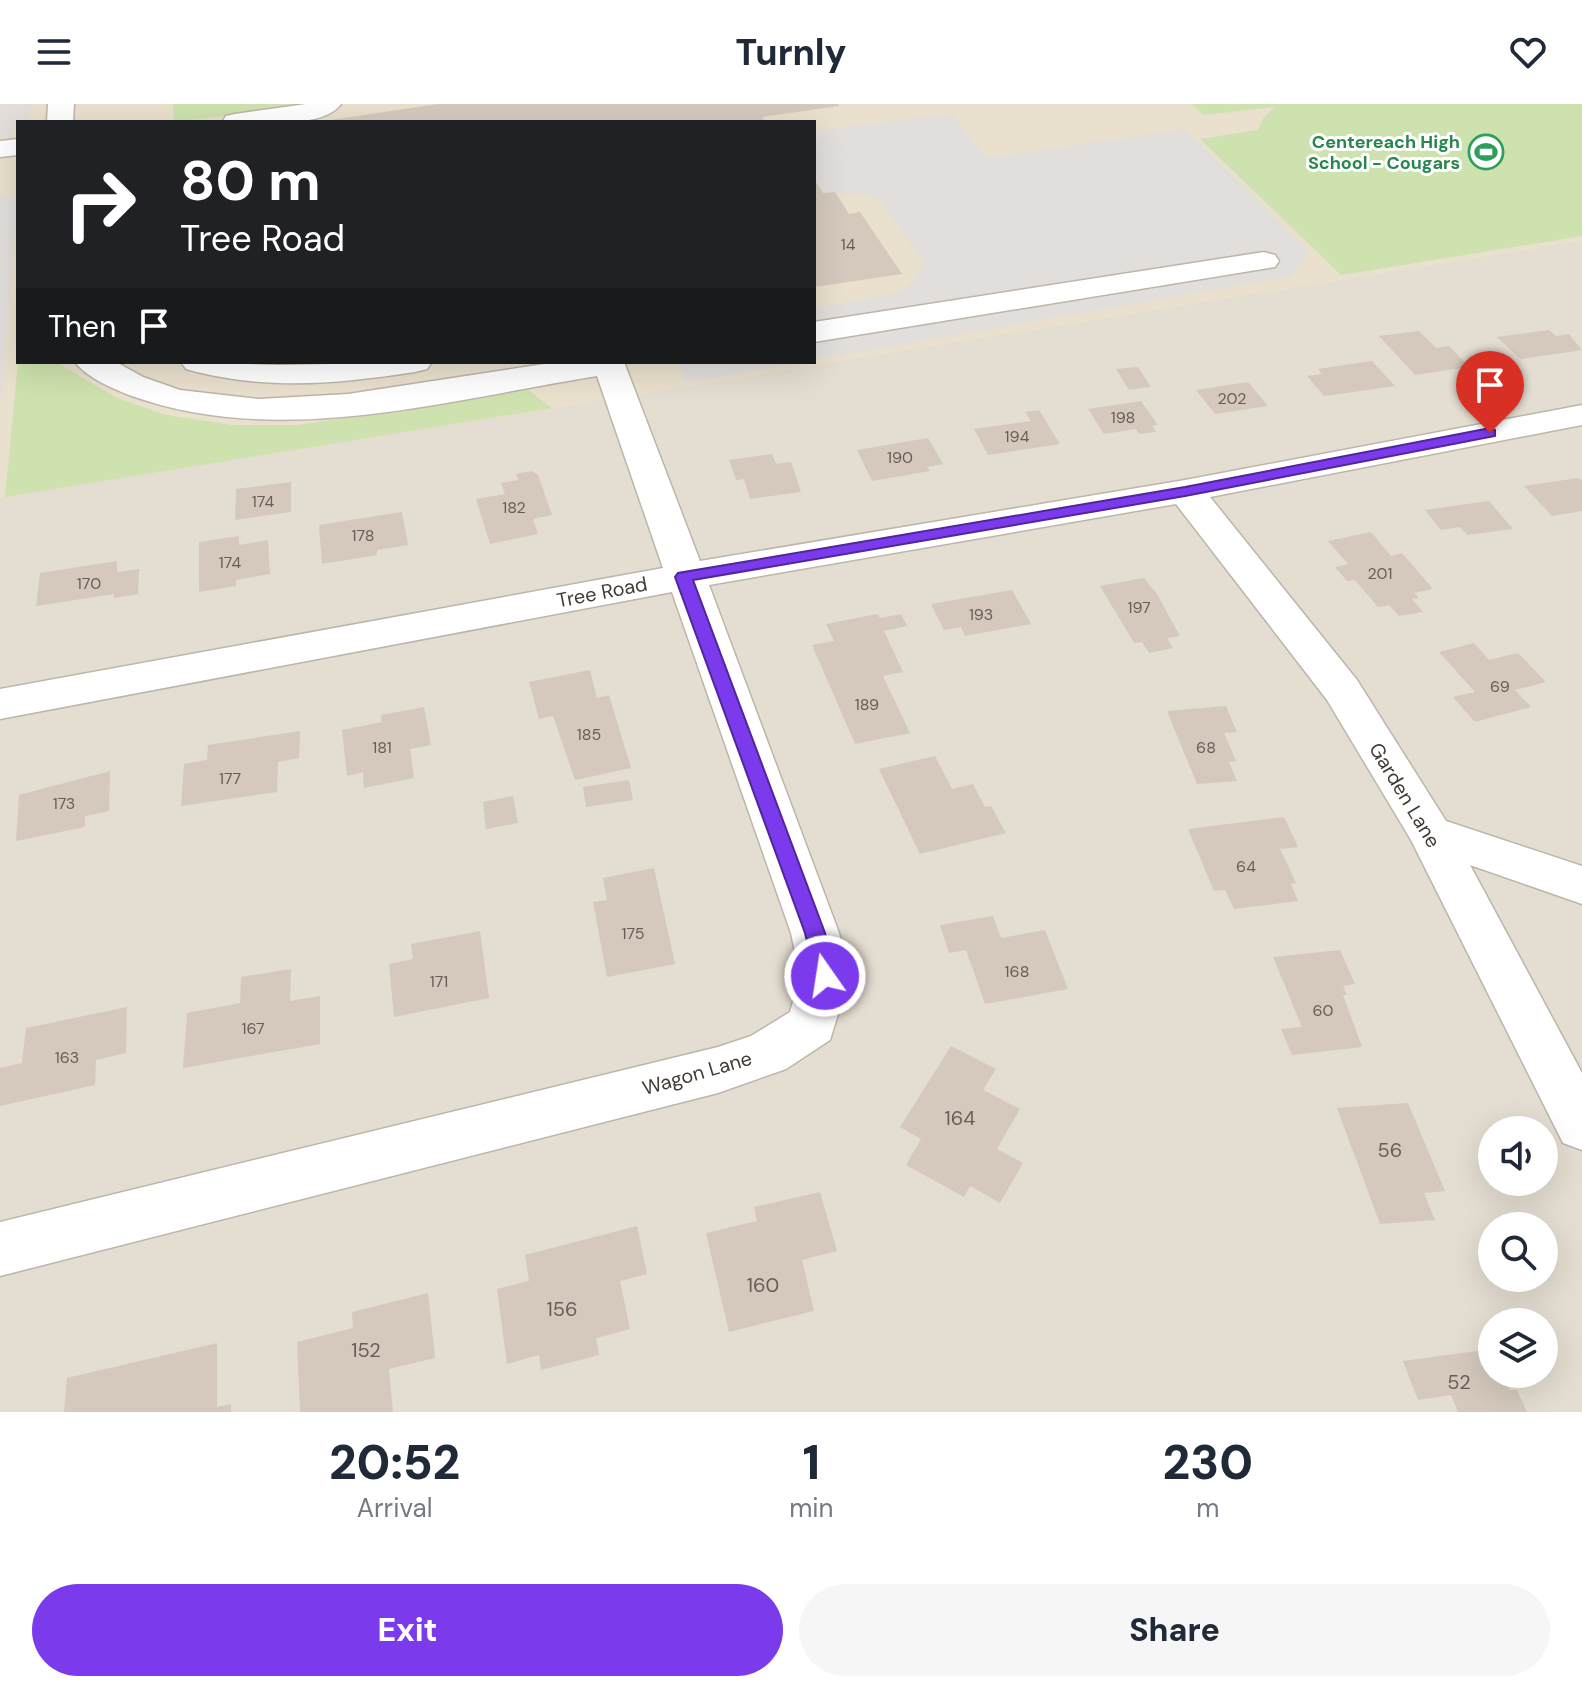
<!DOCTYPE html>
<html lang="en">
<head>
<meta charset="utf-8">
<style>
	body { margin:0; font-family:"DM Sans",sans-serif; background:#f6f6f7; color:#1f2937; height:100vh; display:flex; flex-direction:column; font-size:30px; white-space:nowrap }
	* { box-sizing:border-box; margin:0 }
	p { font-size:26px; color:#747a83 }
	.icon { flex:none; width:44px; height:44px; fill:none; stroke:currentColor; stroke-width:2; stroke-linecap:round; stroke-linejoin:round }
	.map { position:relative; height:1308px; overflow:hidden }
	.details { display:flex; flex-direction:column; background:#fff; flex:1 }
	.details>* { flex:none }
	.hud { position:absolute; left:16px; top:16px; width:800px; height:244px; border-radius:0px; box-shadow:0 8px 32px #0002; background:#202124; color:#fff; overflow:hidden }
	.tools { position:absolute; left:1478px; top:1012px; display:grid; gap:16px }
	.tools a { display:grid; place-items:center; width:80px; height:80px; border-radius:50%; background:#fff; box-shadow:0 8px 32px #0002; font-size:40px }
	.pin { position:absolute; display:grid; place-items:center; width:68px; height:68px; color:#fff; margin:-82px -34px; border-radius:50% 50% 50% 0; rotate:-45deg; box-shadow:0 0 8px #0007 }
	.pin .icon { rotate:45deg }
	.me { position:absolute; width:88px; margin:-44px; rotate:347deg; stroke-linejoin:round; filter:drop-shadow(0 0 6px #0008) }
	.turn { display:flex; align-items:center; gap:28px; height:168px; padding:0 32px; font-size:36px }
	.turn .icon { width:104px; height:104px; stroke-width:2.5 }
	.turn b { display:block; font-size:56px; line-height:68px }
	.then { display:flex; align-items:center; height:76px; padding:0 32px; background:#0003; gap:16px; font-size:30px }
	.eta { display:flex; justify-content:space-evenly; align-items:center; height:136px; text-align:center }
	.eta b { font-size:48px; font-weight:800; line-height:56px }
	.action { display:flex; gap:16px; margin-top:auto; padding:16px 32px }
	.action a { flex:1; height:92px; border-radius:48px; background:#7c3aed; color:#fff; font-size:32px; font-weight:800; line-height:92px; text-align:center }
	.action a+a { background:#f6f6f7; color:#1f2937 }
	header { display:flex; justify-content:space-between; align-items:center; height:104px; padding:0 32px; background:#fff; font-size:36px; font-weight:800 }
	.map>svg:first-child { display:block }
</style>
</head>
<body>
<header><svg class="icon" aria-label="menu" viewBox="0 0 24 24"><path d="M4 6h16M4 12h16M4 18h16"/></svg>Turnly<svg class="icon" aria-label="heart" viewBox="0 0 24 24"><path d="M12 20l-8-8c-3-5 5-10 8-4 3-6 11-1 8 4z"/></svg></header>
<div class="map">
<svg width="1582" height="1308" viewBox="0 0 1582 1308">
	<rect width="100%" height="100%" fill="#f0ebe3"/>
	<!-- residential -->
	<path fill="#e4ddd1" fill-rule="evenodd" d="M0 0H1582V1308H0ZM18 18H814V258H18ZM1492 1026H1544V1078H1492ZM1492 1122H1544V1174H1492ZM1492 1218H1544V1270H1492Z"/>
	<!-- education -->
	<path fill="#e9e0cd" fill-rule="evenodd" d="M0 0H1582V137L0 394ZM18 18H814V258H18Z"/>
	<!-- green -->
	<path fill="#cde2ae" d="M173 0H308L298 4 174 18Z
		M1192 0H1582V132L1341 171 1200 35 1258 26 1264 13 1275 3 1204 11Z
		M18 258H56L117 294 166 311 232 321H298L528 286 552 304 5 393Z"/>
	<!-- parking -->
	<path fill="#e1dedb" d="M0 0H32L26 18 14 21 11 32 0 34Z
		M952 10 987 54 1185 25 1309 147 1291 172 814 256V204L890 191 907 183 925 160 880 97 866 90 823 89 814 75V27Z
		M0 92 18 96 0 302Z
		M678 258H803L686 279Z"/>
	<!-- building -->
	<path fill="#d4c9bc" d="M438 0H838L839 2 762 13 765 18H317Z
		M814 75 823 89 835 88 849 110 860 108 902 170 814 183Z
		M1549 226 1556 232 1569 230 1582 246 1520 255 1497 233Z
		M1419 227 1436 244 1449 242 1469 263 1415 271 1379 232Z
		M1372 257 1395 282 1324 292 1307 272 1322 270 1318 265Z
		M1138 263 1151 283 1129 286 1116 265Z
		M1248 278 1268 302 1215 310 1196 286Z
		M1141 297 1158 321 1152 322 1156 328 1139 330 1136 325 1104 330 1088 305Z
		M1039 306 1060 340 988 351 974 325 1031 317 1025 308Z
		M928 334 943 360 927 363 930 367 872 377 857 346Z
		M772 350 776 360 791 358 801 388 750 395 744 375 736 376 729 356Z
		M532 367 538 371 552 411 533 415 538 430 490 440 476 395 505 390 501 379 518 376 516 370Z
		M1578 374 1582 376V407L1552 412 1524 382Z
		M291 378V408L235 416 236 385Z
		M1489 397 1513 425 1467 431 1460 423 1441 426 1425 406Z
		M402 408 408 441 377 446V451L322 460 319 421Z
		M1371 428 1391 452 1402 449 1433 485 1414 489 1419 494 1412 495 1423 508 1399 512 1389 501 1378 503 1355 476 1347 477 1335 463 1348 460 1328 437Z
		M239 432V441L268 436 270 470 236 476V482L199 488V438Z
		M117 457V468L139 465 138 490 114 494V490L36 502 40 469Z
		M1144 474 1157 490 1180 532 1167 534 1173 544 1149 549 1142 538 1134 539 1100 482Z
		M1012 486 1031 520 965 532 961 523 944 526 931 500Z
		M877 510 880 514 901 510 907 522 884 527 903 568 883 572 910 629 855 640 812 541 834 537 826 520Z
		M1474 539 1489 556 1518 549 1546 578 1515 586 1531 603 1475 618 1453 593 1475 588 1439 548Z
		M590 566 597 594 609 591 631 664 575 676 553 612 539 615 529 578Z
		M1226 602 1237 628 1224 629 1236 657 1229 658 1237 677 1197 680 1167 607Z
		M424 603 431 641 410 645 414 674 364 684 363 668 347 672 342 626 382 618 381 611Z
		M300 627 299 654 278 658 277 688 181 702 184 660 207 656 208 641Z
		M935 652 952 685 973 680 985 703 991 702 1006 729 920 750 879 665Z
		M110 667 109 707 85 712V723L16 737 19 691Z
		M629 676 633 696 586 703 583 683Z
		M513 692 518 719 486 725 483 698Z
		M1284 713 1298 743 1280 745 1296 779 1291 780 1298 797 1234 805 1225 786 1214 787 1188 725Z
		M654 764 675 860 607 873 593 798 607 796 603 774Z
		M993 812 1001 834 1045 826 1068 885 985 900 966 846 949 849 940 821Z
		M480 827 489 894 394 913 389 860 413 855 411 840Z
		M1340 846 1355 880 1343 882 1347 891H1343L1362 943 1292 951 1281 925 1302 923 1273 853Z
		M291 865 290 897 320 892V940L183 964 187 909 240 899 241 873Z
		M127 903 126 949 96 956 95 981 0 1002V964L22 959 26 924Z
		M951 942 996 965 983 986 1020 1005 997 1045 1023 1059 1000 1099 970 1082 964 1093 906 1061 921 1035 900 1023Z
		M1408 999 1445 1087 1424 1089 1435 1116 1380 1120 1337 1004Z
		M820 1088 837 1147 802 1156 814 1207 729 1228 706 1129 757 1117 754 1103Z
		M637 1122 647 1170 620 1177 630 1225 596 1234 599 1251 541 1266 539 1251 507 1260 497 1185 529 1177 525 1151Z
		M428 1189 435 1254 389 1265 393 1308H300L297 1238 353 1224 352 1208Z
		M217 1239V1303L231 1300V1308H64L67 1274Z
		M1492 1245V1270H1503L1510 1286H1517L1527 1308H1458L1451 1291 1418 1296 1403 1257Z"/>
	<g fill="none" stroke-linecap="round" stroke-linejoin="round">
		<!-- minor casing -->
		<g stroke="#beb5a9" stroke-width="3">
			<path id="minor" d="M48 0H74L73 18H47Z
				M306 0H341C323 26 251 18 222 18L226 12 235 10Z
				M18 35V51L0 53V37Z
				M1264 148 1275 151 1279 157 1275 163 814 238V218Z
				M75 258H116L143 273 180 286 259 295 348 290 557 258H624L700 457 1185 376 1582 301V321L1210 393 1357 576 1446 717 1582 762V800L1470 761 1582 969V1046L1563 1039 1411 736 1327 596 1176 400 709 481 839 829 850 872 830 936 786 965 718 989 0 1172V1118L718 943 751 932 790 908 800 872 791 829 672 488 0 615V585L663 464 597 272C446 296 281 345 132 292 114 285 87 274 75 258Z
				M181 258 279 261 432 258 427 265 415 268C336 280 264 287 186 265Z"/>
		</g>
		<!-- minor -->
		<use href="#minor" fill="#fff" fill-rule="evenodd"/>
	</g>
	<!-- route -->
	<path fill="#7c3aed" stroke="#51269a" stroke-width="2" d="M1490 324 1495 326V332L1185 392 693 476 825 829 835 872 832 878H817L805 829 675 473 678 469 1185 383Z"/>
	<!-- icons -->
	<defs>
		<g id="stadium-ring" transform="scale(1.8)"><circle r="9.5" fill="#fff" stroke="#2e9e5b" stroke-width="1.5"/><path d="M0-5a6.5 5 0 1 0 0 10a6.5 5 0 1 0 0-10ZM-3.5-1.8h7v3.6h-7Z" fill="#2e9e5b"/></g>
	</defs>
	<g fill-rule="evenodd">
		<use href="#stadium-ring" x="1486" y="48"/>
	</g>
	<g text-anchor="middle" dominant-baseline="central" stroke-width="6" stroke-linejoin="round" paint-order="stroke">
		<!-- number labels -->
		<g font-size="16" fill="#665e56">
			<text x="848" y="140">14</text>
			<text x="1232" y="294">202</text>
			<text x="1123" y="313">198</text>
			<text x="1017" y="332">194</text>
			<text x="900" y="353">190</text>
			<text x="263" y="397">174</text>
			<text x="514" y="403">182</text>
			<text x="363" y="431">178</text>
			<text x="230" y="458">174</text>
			<text x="1380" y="469">201</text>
			<text x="89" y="479">170</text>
			<text x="1139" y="503">197</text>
			<text x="981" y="510">193</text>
			<text x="1500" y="582">69</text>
			<text x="867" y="600">189</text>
			<text x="589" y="630">185</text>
			<text x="382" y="643">181</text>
			<text x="1206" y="643">68</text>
			<text x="230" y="674">177</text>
			<text x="64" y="699">173</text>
			<text x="1246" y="762">64</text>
			<text x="633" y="829">175</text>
			<text x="1017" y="867">168</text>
			<text x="439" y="877">171</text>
			<text x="1323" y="906">60</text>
			<text x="253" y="924">167</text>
			<text x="67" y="953">163</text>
		</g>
		<!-- far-leisure labels -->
		<g font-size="18" font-weight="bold" fill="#27864d" stroke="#fff" text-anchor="end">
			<text x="1460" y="38">Centereach High<tspan x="1460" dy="21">School - Cougars</tspan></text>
		</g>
		<!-- street labels -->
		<g font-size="20" fill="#413b34" stroke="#fff">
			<text transform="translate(602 488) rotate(-11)">Tree Road</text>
			<text transform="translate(1405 691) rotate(59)">Garden Lane</text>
			<text transform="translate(697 969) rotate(-16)">Wagon Lane</text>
		</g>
		<!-- near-number labels -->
		<g font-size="20" fill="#665e56">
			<text x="960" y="1014">164</text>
			<text x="1390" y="1046">56</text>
			<text x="763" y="1181">160</text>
			<text x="562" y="1205">156</text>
			<text x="366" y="1246">152</text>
			<text x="1459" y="1278">52</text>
		</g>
	</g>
</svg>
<div class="tools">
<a><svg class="icon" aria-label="sound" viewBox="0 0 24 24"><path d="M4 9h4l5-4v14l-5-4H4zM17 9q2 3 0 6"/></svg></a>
<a><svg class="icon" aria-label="search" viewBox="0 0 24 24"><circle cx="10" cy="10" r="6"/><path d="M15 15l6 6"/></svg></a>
<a><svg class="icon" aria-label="layers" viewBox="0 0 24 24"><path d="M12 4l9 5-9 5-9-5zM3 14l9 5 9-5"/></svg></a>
</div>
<div class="pin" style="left:1490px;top:329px;background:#d93025"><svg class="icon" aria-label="arrive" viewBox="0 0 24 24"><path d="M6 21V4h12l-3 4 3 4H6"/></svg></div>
<svg class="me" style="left:825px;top:872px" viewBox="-20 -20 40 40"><circle r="17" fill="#7c3aed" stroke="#fff" stroke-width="3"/><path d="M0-11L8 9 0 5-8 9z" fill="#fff"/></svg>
<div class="hud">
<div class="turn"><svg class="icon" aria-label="right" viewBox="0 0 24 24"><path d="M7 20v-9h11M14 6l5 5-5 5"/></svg><div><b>80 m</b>Tree Road</div></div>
<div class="then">Then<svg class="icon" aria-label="arrive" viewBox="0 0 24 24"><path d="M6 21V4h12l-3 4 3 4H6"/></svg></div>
</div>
</div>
<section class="details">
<div class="eta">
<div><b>20:52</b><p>Arrival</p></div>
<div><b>1</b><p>min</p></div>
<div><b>230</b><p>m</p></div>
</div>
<div class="action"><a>Exit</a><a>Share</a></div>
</section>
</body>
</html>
